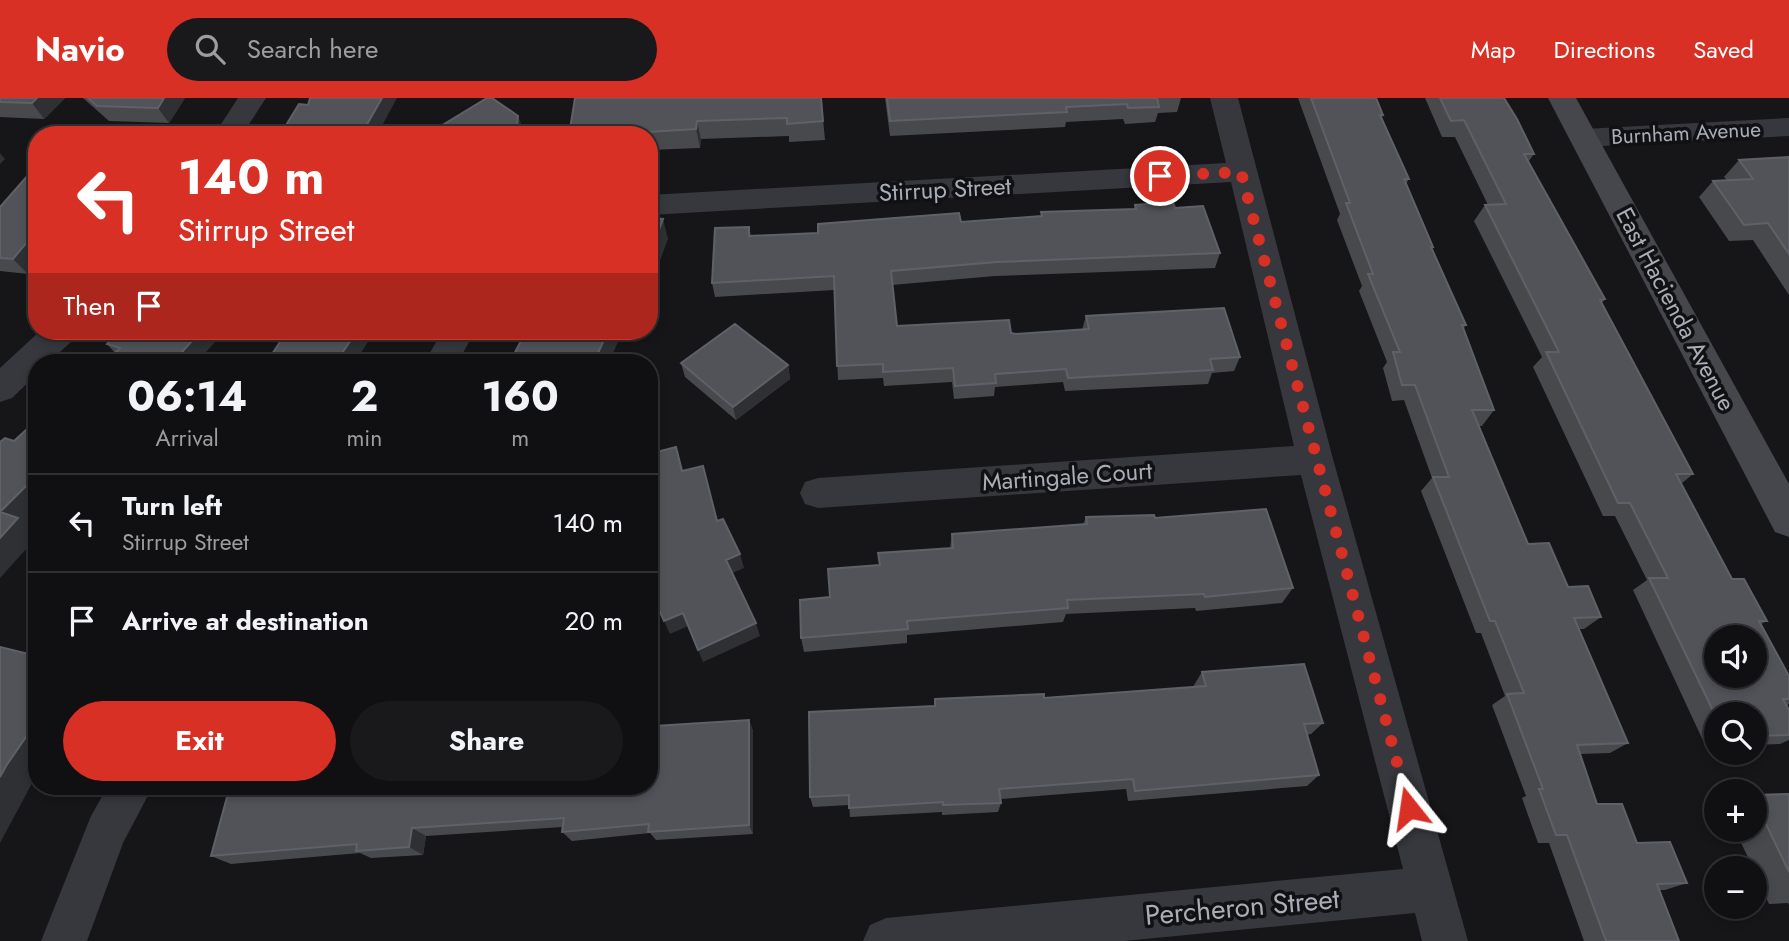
<!DOCTYPE html>
<html lang="en">
<head>
<meta charset="utf-8">
<style>
	body { margin:0; font-family:Jost,sans-serif; background:#19191b; color:#f1f3f6; height:100vh; display:flex; flex-direction:column; font-size:26px; white-space:nowrap }
	* { box-sizing:border-box; margin:0 }
	p { font-size:23px; color:#9c9d9f }
	.icon { flex:none; width:38px; height:38px; fill:none; stroke:currentColor; stroke-width:2; stroke-linecap:round; stroke-linejoin:round }
	.map { position:relative; flex:1; overflow:hidden }
	.sheet { position:absolute; left:28px; top:256px; width:630px; height:441px; display:flex; flex-direction:column; background:#101012; border-radius:28px; box-shadow:0 4px 10px #0003,0 0 0 2px #303032 }
	.sheet>* { flex:none }
	.banner { position:absolute; left:28px; top:28px; width:630px; height:214px; border-radius:28px; box-shadow:0 4px 10px #0003,0 0 0 2px #303032; background:#d93025; color:#fff; overflow:hidden }
	.buttons { position:absolute; left:1704px; top:527px; display:grid; gap:14px }
	.buttons a { display:grid; place-items:center; width:63px; height:63px; border-radius:50%; background:#101012; box-shadow:0 4px 10px #0003,0 0 0 2px #303032; font-size:35px }
	.pin { position:absolute; display:grid; place-items:center; width:60px; height:60px; color:#fff; margin:-30px; border:4px solid #fff; border-radius:50%; box-shadow:0 2px 7px #0007 }
	.me { position:absolute; width:77px; margin:-38px; rotate:345deg; stroke-linejoin:round; filter:drop-shadow(0 0 5px #0008) }
	.turn { display:flex; align-items:center; gap:24px; height:147px; padding:0 35px; font-size:32px }
	.turn .icon { width:91px; height:91px; stroke-width:2.5 }
	.turn b { display:block; font-size:49px; line-height:60px }
	.then { display:flex; align-items:center; height:66px; padding:0 35px; background:#0003; gap:14px; font-size:26px }
	.eta { display:flex; justify-content:space-evenly; align-items:center; height:119px; text-align:center }
	.eta b { font-size:42px; font-weight:700; line-height:49px }
	.primary-button { display:flex; gap:14px; margin-top:auto; padding:14px 35px }
	.primary-button a { flex:1; height:80px; border-radius:42px; background:#d93025; color:#fff; font-size:28px; font-weight:700; line-height:80px; text-align:center }
	.primary-button a+a { background:#19191b; color:#f1f3f6 }
	ul { padding:0; list-style:none }
	li { display:flex; align-items:center; gap:21px; height:98px; padding:0 35px; border-top:2px solid #303032 }
	li div { flex:1 }
	li b { display:block; font-size:26px }
	li em { font-style:normal }
	header { display:flex; align-items:center; gap:42px; box-sizing:border-box; height:98px; padding:0 35px; background:#d93025; color:#fff }
	header strong { font-size:33px }
	nav { display:flex; gap:38px; margin-inline-start:auto; font-size:24px }
	.search { width:490px; height:63px; background:#19191b; display:flex; align-items:center; gap:18px; box-sizing:border-box; padding:0 24px; border-radius:38px; color:#9c9d9f; font-size:26px }
	.map>svg:first-child { display:block }
</style>
</head>
<body>
<header>
<strong>Navio</strong>
<div class="search"><svg class="icon" aria-label="search" viewBox="0 0 24 24"><circle cx="10" cy="10" r="6"/><path d="M15 15l6 6"/></svg>Search here</div>
<nav><a>Map</a><a>Directions</a><a>Saved</a></nav>
</header>
<div class="map">
<svg width="1789" height="843" viewBox="0 0 1789 843">
	<rect width="100%" height="100%" fill="#161618"/>
	<g fill="none" stroke-linecap="round" stroke-linejoin="round">
		<!-- minor -->
		<path fill="#37383d" fill-rule="evenodd" d="M238 0H266L242 37H214Z
			M1210 0H1238L1333 361 1468 843H1422L1415 815 1124 843H863L870 827 886 820 1403 771 1301 377 818 410 805 406 800 395 805 384 818 380 1294 348 1231 84 649 117V97L1226 65Z
			M1789 20V38L1584 49 1574 47 1570 40 1574 33 1584 31Z
			M40 233H77L73 242 49 264H37V276L12 300 0 304V270Z
			M442 233H475L458 264H425Z
			M108 688H153L123 745 87 843H41L91 718Z"/>
		<!-- secondary -->
		<path fill="#45474d" fill-rule="evenodd" d="M1548 0H1576L1789 386V439L1775 434Z"/>
	</g>
	<!-- wall -->
	<path fill="#47494d" d="M0 0H65L44 21 0 19Z
		M83 0H185L169 25 109 23Z
		M821 0 825 42 789 44V38L701 41 700 50 649 52V37H569Z
		M885 0H1181L1177 14 1158 15 1155 24 1125 26 1123 21 1066 24 1065 29 890 38Z
		M1298 0H1376L1383 17 1382 20 1409 81 1406 86 1433 149 1432 151 1466 227 1464 230 1494 312 1482 328H1478L1528 446 1568 489 1601 519 1584 531H1579L1628 645 1610 655 1580 656 1597 706 1637 745 1687 785 1665 792H1659L1679 843H1584L1549 745H1538L1522 700 1526 698 1492 607 1505 598 1481 535H1476L1421 393 1432 380 1404 302 1392 303 1383 270 1387 264 1359 193 1362 188 1337 122 1340 116Z
		M1425 0H1504L1534 56 1528 64 1605 201 1602 205 1693 376 1681 386 1732 481 1767 523 1761 526 1789 578V606L1786 608 1789 612V642L1780 646 1755 647V616H1717V648L1706 649 1633 492 1647 482 1615 418H1603L1533 269 1542 259 1474 123 1485 107H1488L1455 39H1442Z
		M1789 59V197L1753 142 1729 143 1699 99 1713 83 1727 82 1724 79 1739 62Z
		M37 67V165L28 176 0 173V109Z
		M1135 107 1175 110 1220 155 1215 170 995 178 892 187 897 228 1016 236 1082 232 1086 218 1240 259 1234 273 1212 275 1208 286 1065 293 1063 284 995 289 994 298 954 301 952 284 884 288 883 280 838 282 834 192 715 199 712 185 749 129 751 138 818 135 1041 119V114L1134 111Z
		M107 246 197 264H114L110 260 115 255Z
		M681 265 788 267 790 281 736 322 685 279Z
		M1086 419 1155 420 1293 490 1282 505 1196 513 1195 510 1066 516 1063 524 907 537V545L804 554 801 540 830 499 879 467 878 455 950 450 952 436 1083 427Z
		M1202 574 1323 625 1311 636 1307 637 1319 677 1307 688 1128 703 1126 691 1001 701V705L998 714 942 717V714L850 719 849 707 813 709 810 699 934 608 935 601 1044 600 1194 589V587Z
		M749 622 753 633V736L656 742 650 735 572 743 562 734 563 729 426 738 423 757 371 760 360 755 231 766 211 758 654 647Z
		M1789 696V807L1788 805 1769 806 1755 775V770H1753L1735 732H1755V697Z"/>
	<!-- shaded-wall -->
	<path fill="#2f3033" d="M37 0H65L44 21 32 5Z
		M164 0H185L169 25 158 10Z
		M382 0H397L377 37H361Z
		M518 18 524 33V37H516Z
		M697 23 701 41 700 50 696 31Z
		M0 55 5 61 0 66Z
		M663 121 668 141 649 192V158Z
		M27 144 37 153V165L28 176 13 161Z
		M201 233H225L197 264H173Z
		M357 233H375L355 264H336Z
		M608 233H623L609 264H594Z
		M788 267 790 281 736 322 733 309Z
		M37 377V414L26 426 37 433V439L0 480V414Z
		M740 456 744 470 730 476 726 462Z
		M683 515 688 528 670 536 664 523Z
		M756 525 760 538 703 564 698 552Z
		M749 622 753 633V736L749 727Z
		M37 623V676L0 745V679L6 668Z
		M412 730 426 738 423 757 409 749Z"/>
	<!-- building -->
	<path fill="#525359" stroke="#5f6168" stroke-width="2" fill-rule="evenodd" d="M0 0H37L32 5 0 4Z
		M88 0H164L158 10 97 8Z
		M310 0H382L361 37H280L299 6 308 7Z
		M487 0H492L518 18 516 37H445L436 31Z
		M575 0H821L823 23 787 26V20L697 23 696 31 598 37H569Z
		M887 0H1157L1159 9 1128 10 1127 6 1066 9 1067 14 890 23Z
		M1311 0H1376L1383 17H1380L1409 81H1404L1433 149H1431L1466 227H1462L1494 312H1472L1528 446 1549 445 1568 489 1588 488 1601 519 1574 520 1628 645 1577 647 1597 706H1622L1637 745 1670 744 1687 785 1657 786 1679 843H1606L1567 737H1556L1539 691H1543L1507 596 1524 595 1495 523H1490L1433 379H1449L1415 287H1402L1393 254H1400L1368 176H1373L1346 105H1350Z
		M1440 0H1504L1517 21 1534 56H1524L1605 201 1600 202 1693 376H1676L1732 481H1744L1767 523H1759L1789 578V601H1783L1789 612V637L1755 638V616H1717V621L1649 480H1668L1630 405H1618L1546 254H1559L1485 107 1506 106 1464 22 1451 23ZM1717 539H1755V578H1717Z
		M1789 59V156L1768 125 1744 127 1713 83 1753 81 1739 62Z
		M37 67V145L27 144 13 161 0 160V109Z
		M1173 104 1175 110 1203 108 1220 155 997 164 891 173 897 228 1009 222 1011 235 1016 236 1089 231 1086 218 1224 210 1240 259 1210 261 1213 272 1068 280 1066 271 995 276 996 285 955 288 953 270 883 274V266L837 268 834 178 712 185 715 130 749 129V138L818 135V126L959 115 961 124 1042 118 1041 114 1136 111 1135 107Z
		M649 120 663 121 649 158Z
		M735 226 788 267 733 309 681 265Z
		M119 233H201L173 264H139L110 260 120 250 107 246Z
		M287 233H357L336 264H267Z
		M526 233H608L594 264H510Z
		M37 322V377L0 414 18 420 0 440V344L5 340 14 343Z
		M676 349 682 373 703 368 717 423 723 421 740 456 726 462 756 525 698 552 683 515 664 523 649 489V356Z
		M1266 411 1293 490 1205 499 1204 496 1067 502 1068 510 907 523 908 531 801 540 800 502 830 499 828 471 880 467 878 455 953 450 952 436 1087 426 1086 419 1154 417 1155 420Z
		M0 549 37 558V623L6 668 0 679Z
		M1304 566 1323 625 1304 626 1319 677 1135 693 1133 681 999 691 1001 705 943 707V704L849 710V697L810 699 809 614 935 608V601L1044 596V600L1206 588 1202 574Z
		M749 622V727L648 734 649 726 562 734 564 720 412 730 409 749 356 753 357 746 211 758 230 688H649V647H654L655 628Z
		M1789 696V774L1755 703V697Z"/>
	<g fill="none" stroke-linecap="round" stroke-linejoin="round">
		<!-- route -->
		<path stroke="#d93025" stroke-width="12" stroke-dasharray="0 21.6" d="M1160 78 1241 74 1409 710"/>
	</g>
	<g text-anchor="middle" dominant-baseline="central" stroke-width="7" stroke-linejoin="round" paint-order="stroke">
		<!-- far-street labels -->
		<g font-size="21" fill="#a8adb8" stroke="#111113">
			<text transform="translate(1686 35) rotate(-3)">Burnham Avenue</text>
		</g>
		<!-- street labels -->
		<g font-size="24" fill="#a8adb8" stroke="#111113">
			<text transform="translate(945 91) rotate(-3)">Stirrup Street</text>
			<text transform="translate(1676 211) rotate(62)">East Hacienda Avenue</text>
			<text transform="translate(1067 378) rotate(-4)">Martingale Court</text>
		</g>
		<!-- near-street labels -->
		<g font-size="28" fill="#a8adb8" stroke="#111113">
			<text transform="translate(1242 809) rotate(-5)">Percheron Street</text>
		</g>
	</g>
</svg>
<div class="buttons">
<a><svg class="icon" aria-label="sound" viewBox="0 0 24 24"><path d="M4 9h4l5-4v14l-5-4H4zM17 9q2 3 0 6"/></svg></a>
<a><svg class="icon" aria-label="search" viewBox="0 0 24 24"><circle cx="10" cy="10" r="6"/><path d="M15 15l6 6"/></svg></a>
<a>+</a>
<a>−</a>
</div>
<div class="pin" style="left:1160px;top:78px;background:#d93025"><svg class="icon" aria-label="arrive" viewBox="0 0 24 24"><path d="M6 21V4h12l-3 4 3 4H6"/></svg></div>
<svg class="me" style="left:1409px;top:710px" viewBox="-20 -20 40 40"><path d="M0-17L14 15 0 8-14 15z" fill="#d93025" stroke="#fff" stroke-width="4"/></svg>
<div class="banner">
<div class="turn"><svg class="icon" aria-label="left" viewBox="0 0 24 24"><path d="M17 20v-9H6M10 6l-5 5 5 5"/></svg><div><b>140 m</b>Stirrup Street</div></div>
<div class="then">Then<svg class="icon" aria-label="arrive" viewBox="0 0 24 24"><path d="M6 21V4h12l-3 4 3 4H6"/></svg></div>
</div>
<section class="sheet">
<div class="eta">
<div><b>06:14</b><p>Arrival</p></div>
<div><b>2</b><p>min</p></div>
<div><b>160</b><p>m</p></div>
</div>
<ul>
<li><svg class="icon" aria-label="left" viewBox="0 0 24 24"><path d="M17 20v-9H6M10 6l-5 5 5 5"/></svg><div><b>Turn left</b><p>Stirrup Street</p></div><em>140 m</em></li>
<li><svg class="icon" aria-label="arrive" viewBox="0 0 24 24"><path d="M6 21V4h12l-3 4 3 4H6"/></svg><div><b>Arrive at destination</b></div><em>20 m</em></li>
</ul>
<div class="primary-button"><a>Exit</a><a>Share</a></div>
</section>
</div>
</body>
</html>
